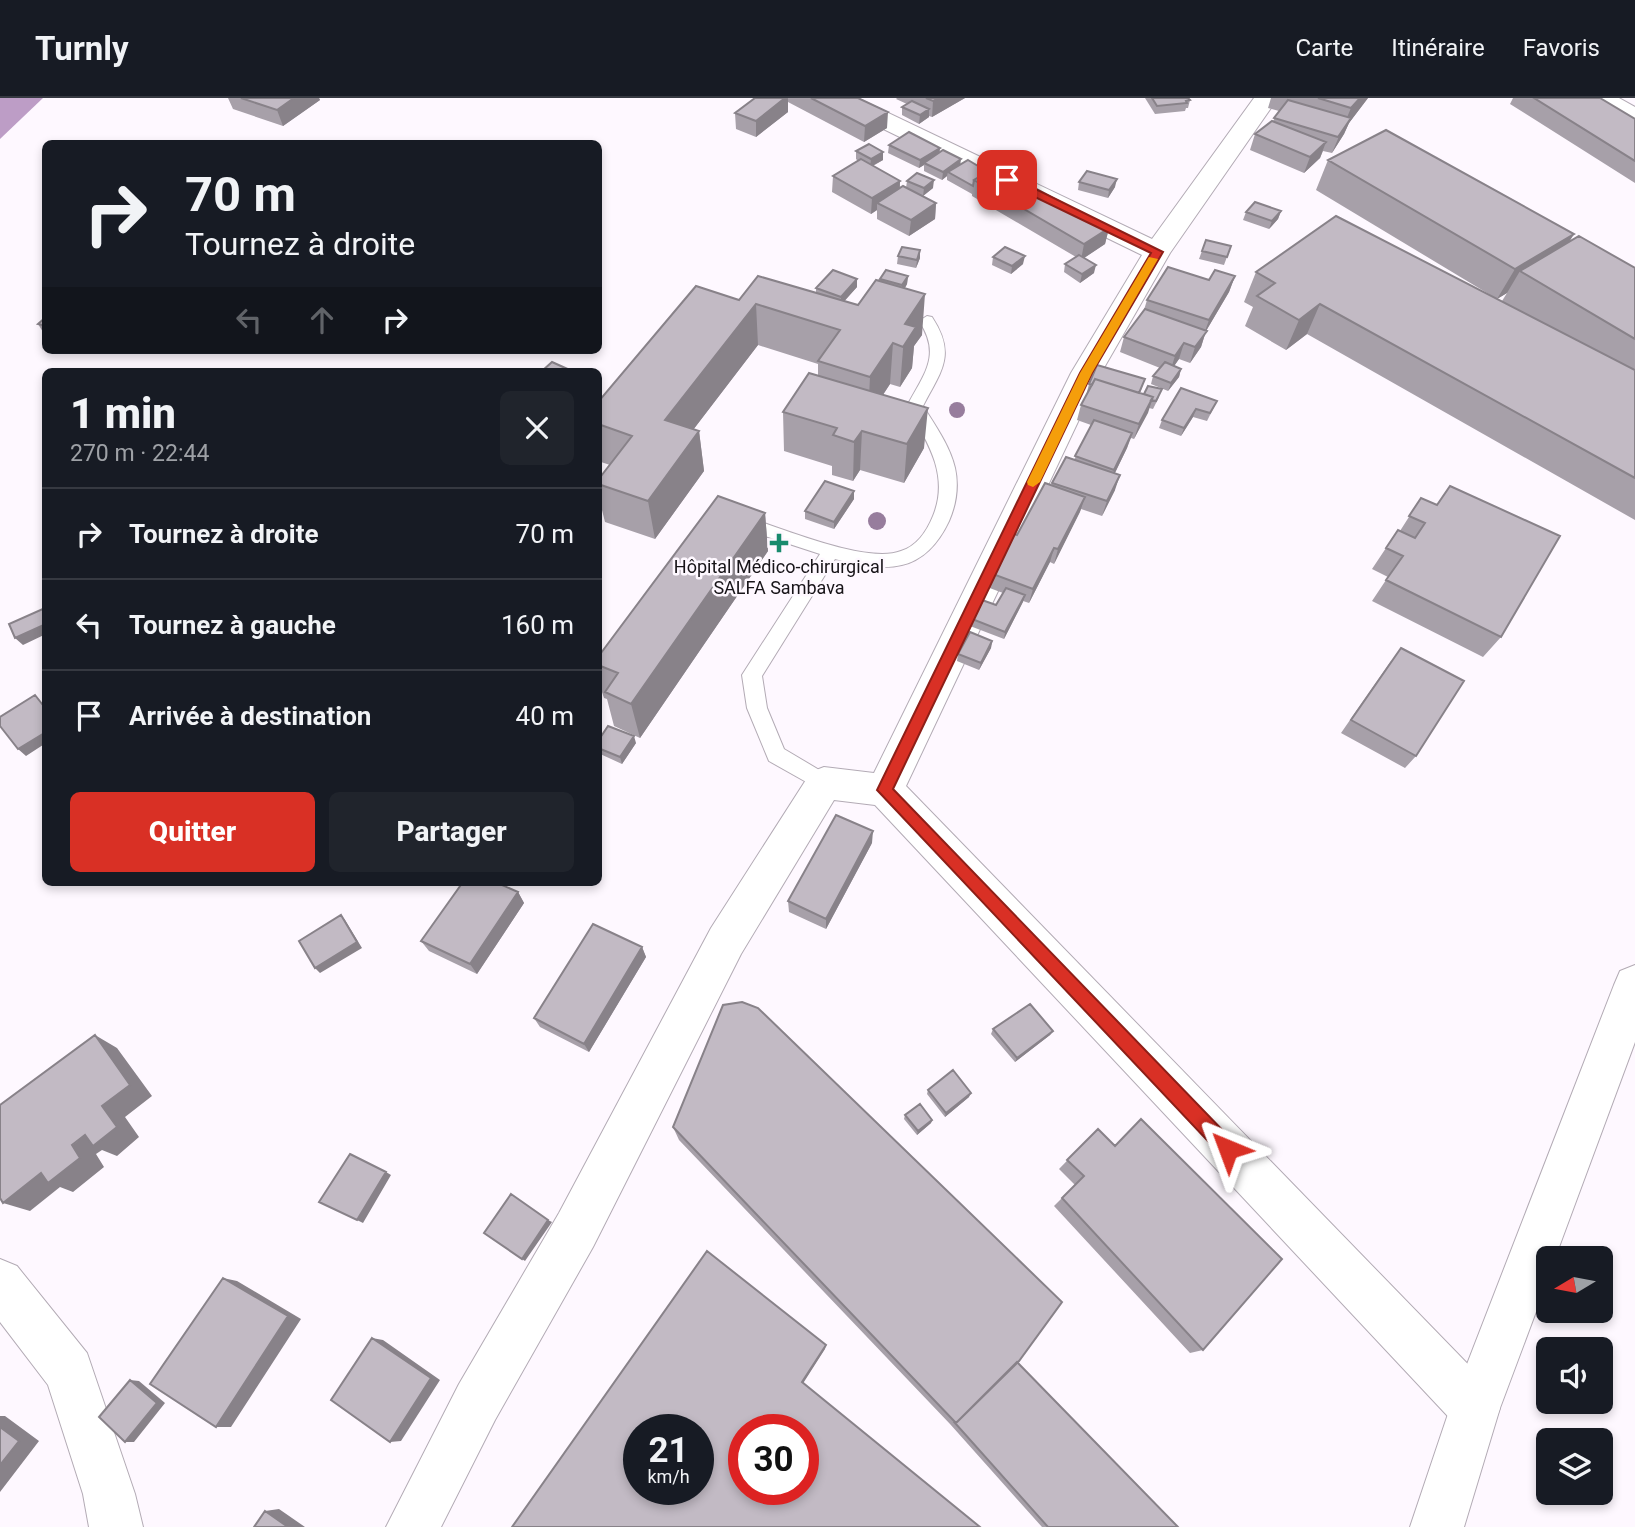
<!DOCTYPE html>
<html lang="fr">
<head>
<meta charset="utf-8">
<style>
	body { margin:0; font-family:Roboto,sans-serif; background:#20242c; color:#f1f3f6; height:100vh; display:flex; flex-direction:column; font-size:26px; white-space:nowrap }
	* { box-sizing:border-box; margin:0 }
	p { font-size:23px; color:#9ea1a6 }
	.icon { flex:none; width:38px; height:38px; fill:none; stroke:currentColor; stroke-width:2; stroke-linecap:round; stroke-linejoin:round }
	.map { position:relative; flex:1; overflow:hidden }
	.drawer { position:absolute; left:42px; top:270px; width:560px; height:518px; display:flex; flex-direction:column; background:#171b24; border-radius:10px; box-shadow:0 4px 10px #0003 }
	.drawer>* { flex:none }
	.guide { position:absolute; left:42px; top:42px; width:560px; height:214px; border-radius:10px; box-shadow:0 4px 10px #0003; background:#171b24; color:#f1f3f6; overflow:hidden }
	.needle { width:46px; rotate:260deg }
	.fabs { position:absolute; left:1536px; top:1148px; display:grid; gap:14px }
	.fabs a { display:grid; place-items:center; width:77px; height:77px; border-radius:10px; background:#171b24; box-shadow:0 4px 10px #0003; font-size:35px }
	.speed { position:absolute; left:623px; top:1316px; display:flex; gap:14px; font-size:35px; font-weight:700; text-align:center }
	.speed>* { display:grid; place-content:center; width:91px; height:91px; border-radius:50%; background:#171b24; box-shadow:0 4px 10px #0003; line-height:1 }
	.speed small { font-size:18px; font-weight:400 }
	.speed .limit { border:10px solid #d22; background:#fff; color:#111 }
	.pin { position:absolute; display:grid; place-items:center; width:60px; height:60px; color:#fff; margin:-30px; border-radius:14px; box-shadow:0 4px 10px #0006 }
	.me { position:absolute; width:77px; margin:-38px; rotate:316deg; stroke-linejoin:round; filter:drop-shadow(0 0 5px #0008) }
	.turn { display:flex; align-items:center; gap:24px; height:147px; padding:0 28px; font-size:32px }
	.turn .icon { width:91px; height:91px; stroke-width:2.5 }
	.turn b { display:block; font-size:49px; line-height:60px }
	.lanes { display:flex; align-items:center; height:66px; padding:0 28px; background:#0003; justify-content:center; gap:35px; direction:ltr }
	.lanes .off { opacity:.35 }
	.round { display:grid; place-items:center; flex:none; width:74px; height:74px; border-radius:10px; background:#20242c }
	.overview { display:flex; align-items:center; justify-content:space-between; height:119px; padding:0 28px }
	h1 { font-size:42px; font-weight:800; line-height:52px }
	.action { display:flex; gap:14px; margin-top:auto; padding:14px 28px }
	.action a { flex:1; height:80px; border-radius:10px; background:#d93025; color:#fff; font-size:28px; font-weight:800; line-height:80px; text-align:center }
	.action a+a { background:#20242c; color:#f1f3f6 }
	ul { padding:0; list-style:none }
	li { display:flex; align-items:center; gap:21px; height:91px; padding:0 28px; border-top:2px solid #363941 }
	li div { flex:1 }
	li b { display:block; font-size:26px }
	li em { font-style:normal }
	header { display:flex; align-items:center; gap:42px; box-sizing:border-box; height:98px; padding:0 35px; background:#171b24; border-bottom:2px solid #363941 }
	header strong { font-size:33px }
	nav { display:flex; gap:38px; margin-inline-start:auto; font-size:24px }
	.map>svg:first-child { display:block }
</style>
</head>
<body>
<header>
<strong>Turnly</strong>
<nav><a>Carte</a><a>Itinéraire</a><a>Favoris</a></nav>
</header>
<div class="map">
<svg width="1635" height="1429" viewBox="0 0 1635 1429">
	<rect width="100%" height="100%" fill="#fef8ff"/>
	<!-- water -->
	<path fill="#bd9dc6" d="M0 0H43L0 41Z"/>
	<g fill="none" stroke-linecap="round" stroke-linejoin="round">
		<!-- service casing -->
		<g stroke="#b3abb5" stroke-width="2">
			<path id="service" d="M927 218 932 219C957 257 941 273 923 308 935 327 950 348 955 370 959 388 956 407 949 423 924 476 886 475 835 461L762 578 767 610 784 651 831 679 834 685 831 691 824 694 769 663 747 610 742 577 820 456 734 428 731 423 740 417C777 428 866 467 901 453 917 448 927 433 933 418 950 377 927 343 907 308 924 276 942 257 919 223Z"/>
		</g>
		<!-- minor casing -->
		<g stroke="#b3abb5" stroke-width="2">
			<path id="minor" d="M826 0H857L1152 141 1254 0H1278L1170 155 1101 275 906 688 1493 1292 1500 1310 1493 1328 1475 1335 1457 1328 875 707 834 702 741 856 593 1149 495 1322 441 1429H386L459 1286 559 1115 711 830 811 674 824 669 874 675 1071 275 1142 157 830 5Z
				M1590 0H1619L1635 9V26L1594 5Z
				M0 1161 17 1168 87 1255 135 1396 143 1429H89L83 1396 48 1287 0 1224Z"/>
		</g>
		<!-- secondary casing -->
		<g stroke="#b3abb5" stroke-width="2">
			<path id="secondary" d="M1635 867V944L1555 1160H1549V1179L1500 1310 1464 1429H1410L1450 1310 1614 887 1620 873Z"/>
		</g>
		<!-- service -->
		<use href="#service" fill="#fff" fill-rule="evenodd"/>
		<!-- minor -->
		<use href="#minor" fill="#fff" fill-rule="evenodd"/>
		<!-- secondary -->
		<use href="#secondary" fill="#fff" fill-rule="evenodd"/>
	</g>
	<!-- trees -->
	<g fill="#977d9d">
		<circle cx="957" cy="312" r="8"/>
		<circle cx="877" cy="423" r="9"/>
	</g>
	<!-- wall -->
	<path fill="#a7a0a9" d="M228 0H319L320 2 283 28 233 11Z
		M755 0H858L887 30 864 44 788 4V14L756 39 736 31 735 15Z
		M897 0H965L932 19 929 18V19L919 26 902 17V9L907 6 896 1Z
		M1145 0H1188L1190 2 1188 10H1186L1185 13 1155 16Z
		M1271 0H1368L1349 25 1344 36 1332 55 1323 53 1320 60 1304 75 1250 52 1255 36 1273 23 1279 13 1268 10Z
		M1513 0H1600L1635 21V85L1510 6Z
		M889 47 940 50 939 55 961 66 988 74 1109 130 1105 146 1084 160 1094 175 1080 185 1064 174 1065 166 1076 159 972 98V96L947 82V78L942 82 924 73V67L919 70 888 55Z
		M856 53 883 62 873 68 900 83V90H906L907 83 933 90 923 98 936 105 935 121 909 138 877 121V112L871 116 832 94 833 78 858 63 856 61Z
		M1328 62 1574 136 1569 144 1635 170V422L1307 236 1286 252 1245 228 1253 209 1244 204 1256 174 1502 203 1507 195 1497 201 1316 92Z
		M1079 84 1115 89 1108 100 1078 92Z
		M1281 113 1278 121 1269 131 1243 122 1246 114Z
		M1206 142 1231 148 1224 167 1199 161Z
		M898 158 920 160 916 170 897 166Z
		M993 159 1023 166 1011 176 992 167Z
		M908 178 907 186 905 190 922 237 914 248 912 270 900 289 890 286 883 297 924 350 904 385 860 372 853 383 832 377V368L784 353 783 314 818 278V266L758 247 693 332 699 333 704 373 655 441 605 424 598 396V382L610 367 598 363V304L739 202 816 195V190L857 181V189L844 203 858 207 880 181Z
		M1235 178 1229 194 1206 233 1201 249 1190 265 1179 261 1174 268 1181 271 1179 279 1168 293 1151 286 1153 278 1160 270 1120 254 1124 239 1144 212 1147 202 1209 182Z
		M46 219V234H43L38 226Z
		M1145 281 1140 295 1159 299 1153 311 1149 310 1134 341 1131 340 1127 350 1115 375V392L1102 418 1081 411 1054 466 1050 464 1029 505 1023 503 1004 541 970 528 972 521 996 507 1003 495 987 489 990 475 1051 388 1052 385 1074 362 1091 327 1077 322 1081 307 1088 294H1087L1089 286Z
		M1217 303 1207 323 1193 319 1181 338 1159 330 1162 322Z
		M854 393V401L834 431 805 421V413Z
		M1421 400 1501 539 1483 559 1372 503 1388 479 1372 471 1398 432 1400 433Z
		M765 415 768 453 640 640 614 628 607 601 604 600 598 582V559Z
		M992 543 991 550 979 572 957 563 958 556Z
		M1391 563 1416 658 1405 670 1341 635Z
		M598 643 636 645 622 666 598 655Z
		M872 745 826 831 789 814 788 803Z
		M518 794 524 805 477 876 429 853 421 843Z
		M642 849 646 859 589 954 540 929 534 920Z
		M993 931 1053 933 1050 937 1015 964 991 936Z
		M928 992 969 999 945 1019 927 996Z
		M905 1017 932 1022 931 1025 917 1037 904 1021Z
		M673 1029 1017 1264 1178 1429H1042L950 1326 679 1042Z
		M1098 1031 1203 1252 1190 1255 1054 1108 1075 1087 1059 1071Z"/>
	<!-- shaded-wall -->
	<path fill="#888289" d="M294 0H319L320 2 283 28 277 12Z
		M785 0H788V14L756 39V23Z
		M939 0H965L932 19 933 3Z
		M1360 0H1368L1349 25 1344 36 1332 55 1351 10Z
		M929 11V19L919 26 920 17Z
		M888 14 887 30 864 44 865 28Z
		M1326 44 1320 60 1304 75 1310 59Z
		M940 50 939 58 924 65V67L919 70 920 62Z
		M883 54V62L870 69 871 61Z
		M961 61 960 69 948 74 947 78 942 82 943 74Z
		M1117 81 1115 89 1108 100 1109 92Z
		M934 82 933 90 923 98 924 90Z
		M900 83 899 99 877 105V112L871 116 872 100Z
		M936 105 935 121 909 138 911 122Z
		M1281 113 1278 121 1269 131 1272 123Z
		M1109 130 1105 146 1081 162 1084 146Z
		M1574 136 1555 166 1520 173 1507 195 1497 201 1515 171Z
		M920 152V160L916 170 917 162Z
		M1025 158 1023 166 1011 176 1012 168Z
		M1096 167 1094 175 1080 185 1082 176Z
		M908 178 907 186 902 195V187Z
		M1235 178 1229 194 1206 233 1201 249 1190 265 1195 249 1204 236 1209 222Z
		M857 181V189L841 207V199Z
		M925 196 922 237 914 248 912 270 900 289 905 226Z
		M756 206 758 247 670 362 665 322Z
		M1320 206 1307 236 1286 252 1299 222Z
		M893 245 890 286 868 319 870 279Z
		M1184 245 1179 261 1170 274 1175 258Z
		M1181 271 1179 279 1168 293 1171 285Z
		M1153 299 1148 315 1134 341 1139 326Z
		M928 310 924 350 904 385 907 346Z
		M1196 311 1193 319 1181 338 1184 330Z
		M699 333 704 373 655 441 648 403Z
		M862 333 860 372 853 383 854 344Z
		M1132 335 1127 350 1109 387 1114 372Z
		M1120 377 1115 392 1102 418 1107 403Z
		M854 393V401L834 431V424Z
		M1085 399 1080 414 1054 466 1058 451Z
		M765 415 768 453 640 640 631 606Z
		M1054 450 1050 464 1029 505 1033 491Z
		M1025 497 1023 504 1004 541 1005 534Z
		M46 526V536L23 547 15 540Z
		M992 543 991 550 979 572 981 565Z
		M46 634V645L26 658 18 651Z
		M634 638 636 645 622 666 620 659Z
		M873 733 872 745 826 831V821Z
		M518 794 524 805 477 876 470 866Z
		M341 817 345 822 362 850 320 875 315 870Z
		M642 849 646 859 589 954 584 946Z
		M1053 933 1050 937 1015 964 1017 960Z
		M95 937 117 950 152 998 125 1019 139 1039 117 1058 102 1052 96 1056 104 1069 73 1094 60 1089 30 1113 3 1105 85 1037 102 1008Z
		M971 995 969 999 945 1019 946 1015Z
		M932 1022 931 1025 917 1037 918 1033Z
		M386 1074 391 1077 363 1125 357 1122Z
		M548 1122 552 1124 525 1163 522 1161Z
		M223 1180 237 1183 301 1221 231 1329H216Z
		M372 1240 383 1242 440 1282 401 1343 390 1344Z
		M826 1247 825 1251 802 1287V1284Z
		M130 1282 139 1283 165 1305 134 1344H125Z
		M0 1318H5L39 1343 0 1394Z
		M279 1411 305 1429H288L265 1413Z"/>
	<!-- building -->
	<path fill="#c2bac4" stroke="#888289" stroke-width="2" fill-rule="evenodd" d="M241 0H294L277 12Z
		M755 0H785L756 23 735 15Z
		M811 0H858L888 14 865 28Z
		M926 0H939L933 3Z
		M1152 0H1188L1190 2 1186 3 1187 5 1157 8Z
		M1318 0H1360L1351 10Z
		M1534 0H1600L1635 21V63Z
		M1288 2 1351 20 1338 39 1274 20Z
		M912 3 929 11 920 17 902 9Z
		M1272 23 1326 44 1310 59 1255 36Z
		M1386 32 1574 136 1515 171 1328 62Z
		M909 34 940 50 920 62 889 47Z
		M869 46 883 54 871 61 856 53Z
		M943 52 961 61 943 74 924 65Z
		M861 61 900 83 872 100 833 78Z
		M968 62 988 74 974 82 973 88 948 74Z
		M996 69 1109 130 1084 146 974 82Z
		M1087 73 1117 81 1109 92 1079 84Z
		M917 75 934 82 924 90 907 83Z
		M903 88 936 105 911 122 877 105Z
		M1255 104 1281 113 1272 123 1246 114Z
		M1336 118 1635 272V380L1320 206 1299 222 1257 198 1275 185 1256 174Z
		M1579 138 1635 170V241L1520 173Z
		M1206 142 1231 148 1227 159 1202 153Z
		M902 149 920 152 917 162 898 158Z
		M1005 149 1025 158 1012 168 993 159Z
		M1079 157 1096 167 1082 176 1065 166Z
		M1168 169 1209 182 1215 172 1235 178 1209 222 1147 202Z
		M833 172 857 181 841 199 816 190Z
		M886 172 908 178 902 187 880 181Z
		M758 178 858 207 876 182 925 196 905 226 916 229 903 249 893 245 870 279 818 263 840 232 756 206 665 322 699 333 648 403 598 386V382L632 338 598 326V304L696 188 739 202Z
		M1145 211 1207 233 1195 249 1184 245 1175 258 1124 239Z
		M46 219V228L38 226Z
		M552 264 572 273H542Z
		M1165 264 1181 271 1171 285 1153 278Z
		M1097 267 1145 281 1139 295 1095 281 1092 287 1089 286Z
		M809 275 928 310 907 346 862 333 854 344 833 337 837 330 783 314Z
		M1095 281 1153 299 1139 326 1081 307Z
		M1148 288 1162 291 1156 303 1151 302 1153 299 1144 296Z
		M1181 290 1217 303 1210 315 1196 311 1184 330 1162 322Z
		M1094 322 1132 335 1114 372 1075 358Z
		M1066 359 1120 377 1107 403 1052 385Z
		M825 383 854 393 834 424 805 413Z
		M1045 385 1085 399 1058 451 1054 450 1033 491 990 475 1012 435 1017 437Z
		M1450 388 1560 438 1501 539 1386 482 1403 458 1386 450 1398 432 1415 440 1425 425 1409 418 1421 400 1437 407Z
		M718 398 765 415 631 606 605 594 618 575 598 567V559Z
		M1006 490 1025 497 1005 534 972 521 982 502 996 507Z
		M45 510 46 526 15 540 9 526Z
		M970 534 992 543 981 565 958 556Z
		M1401 550 1464 583 1416 658 1351 622Z
		M35 597 46 611V634L18 651 0 628V619Z
		M608 628 634 638 620 659 598 650V643Z
		M836 717 873 733 826 821 788 803Z
		M463 784H495L518 794 470 866 421 843Z
		M341 817 357 844 315 870 299 843Z
		M593 826 642 849 584 946 534 920Z
		M742 904 758 910 1062 1204 1019 1263 956 1325 673 1029 723 907Z
		M1030 906 1053 933 1017 960 993 931Z
		M95 937 130 987 102 1008 117 1029 93 1048 85 1037 72 1047 80 1060 48 1085 41 1075 3 1105 0 1100V1007Z
		M953 972 971 995 946 1015 928 992Z
		M920 1006 932 1022 918 1033 905 1017Z
		M1141 1021 1282 1161 1203 1252 1062 1100 1084 1078 1067 1062 1098 1031 1115 1048Z
		M350 1056 386 1074 357 1122 319 1104Z
		M511 1096 548 1122 522 1161 484 1135Z
		M707 1153 826 1247 802 1284 980 1429H512ZM639 1332H698V1391H639ZM744 1332H803V1391H744Z
		M223 1180 288 1218 216 1329 150 1286Z
		M372 1240 431 1280 390 1344 331 1302Z
		M1017 1264 1178 1429H1048L955 1325H956Z
		M130 1282 157 1305 125 1344 99 1319Z
		M0 1329 19 1343 0 1367Z
		M265 1413 288 1429H254Z"/>
	<!-- route -->
	<path fill="#d93025" stroke="#8d1f18" stroke-width="2" d="M1004 79H1011L1163 154 1092 275 893 691 1234 1044 1237 1051 1234 1057 1228 1060 1221 1057 877 692 1080 275 1151 155 1004 84Z"/>
	<!-- slow -->
	<path fill="#f59e0b" d="M1149 159 1158 161 1092 275 1040 384 1033 389 1028 387 1027 384 1080 275Z"/>
	<!-- markers -->
	<path fill="#188b6d" stroke="#fef8ff" stroke-width="2.5" d="M775.5 434.5h7v7h7v7h-7v7h-7v-7h-7v-7h7z"/>
	<g text-anchor="middle" dominant-baseline="central" stroke-width="5" stroke-linejoin="round" paint-order="stroke">
		<!-- poi labels -->
		<g font-size="18" fill="#171418" stroke="#fef8ff">
			<text x="779" y="468">Hôpital Médico-chirurgical<tspan x="779" dy="21">SALFA Sambava</tspan></text>
		</g>
	</g>
</svg>
<div class="fabs">
<a><svg class="needle" viewBox="-14 -14 28 28"><path d="M0-13l5 13h-10z" fill="#e53935"/><path d="M0 13l5-13h-10z" fill="#9ea1a6"/></svg></a>
<a><svg class="icon" aria-label="sound" viewBox="0 0 24 24"><path d="M4 9h4l5-4v14l-5-4H4zM17 9q2 3 0 6"/></svg></a>
<a><svg class="icon" aria-label="layers" viewBox="0 0 24 24"><path d="M12 4l9 5-9 5-9-5zM3 14l9 5 9-5"/></svg></a>
</div>
<div class="speed"><div>21<small>km/h</small></div><div class="limit">30</div></div>
<div class="pin" style="left:1007px;top:82px;background:#d93025"><svg class="icon" aria-label="arrive" viewBox="0 0 24 24"><path d="M6 21V4h12l-3 4 3 4H6"/></svg></div>
<svg class="me" style="left:1228px;top:1051px" viewBox="-20 -20 40 40"><path d="M0-17L14 15 0 8-14 15z" fill="#d93025" stroke="#fff" stroke-width="4"/></svg>
<div class="guide">
<div class="turn"><svg class="icon" aria-label="right" viewBox="0 0 24 24"><path d="M7 20v-9h11M14 6l5 5-5 5"/></svg><div><b>70 m</b>Tournez à droite</div></div>
<div class="lanes"><svg class="icon off" aria-label="left" viewBox="0 0 24 24"><path d="M17 20v-9H6M10 6l-5 5 5 5"/></svg><svg class="icon off" aria-label="ahead" viewBox="0 0 24 24"><path d="M12 20V5M6 11l6-6 6 6"/></svg><svg class="icon" aria-label="right" viewBox="0 0 24 24"><path d="M7 20v-9h11M14 6l5 5-5 5"/></svg></div>
</div>
<section class="drawer">
<div class="overview"><div><h1>1 min</h1><p>270 m · 22:44</p></div><a class="round"><svg class="icon" aria-label="close" viewBox="0 0 24 24"><path d="M6 6l12 12M18 6L6 18"/></svg></a></div>
<ul>
<li><svg class="icon" aria-label="right" viewBox="0 0 24 24"><path d="M7 20v-9h11M14 6l5 5-5 5"/></svg><div><b>Tournez à droite</b></div><em>70 m</em></li>
<li><svg class="icon" aria-label="left" viewBox="0 0 24 24"><path d="M17 20v-9H6M10 6l-5 5 5 5"/></svg><div><b>Tournez à gauche</b></div><em>160 m</em></li>
<li><svg class="icon" aria-label="arrive" viewBox="0 0 24 24"><path d="M6 21V4h12l-3 4 3 4H6"/></svg><div><b>Arrivée à destination</b></div><em>40 m</em></li>
</ul>
<div class="action"><a>Quitter</a><a>Partager</a></div>
</section>
</div>
</body>
</html>
